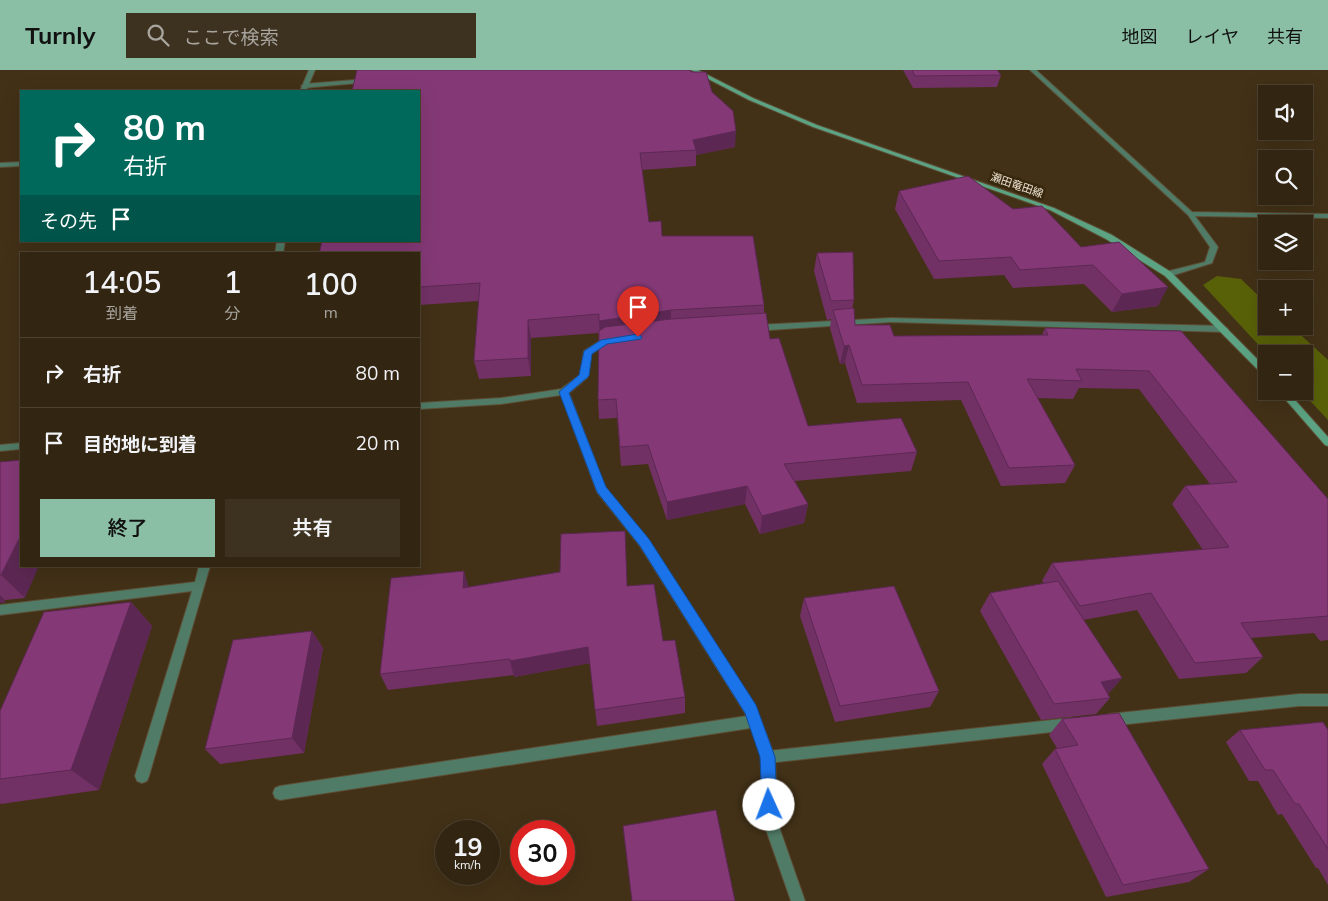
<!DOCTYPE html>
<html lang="ja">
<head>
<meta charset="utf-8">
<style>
	body { margin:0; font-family:Mulish,"Noto Sans JP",sans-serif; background:#3d311f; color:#f1f3f6; height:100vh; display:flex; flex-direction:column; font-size:19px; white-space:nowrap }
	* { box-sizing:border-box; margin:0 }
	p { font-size:16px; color:#a8a59f }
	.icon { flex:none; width:28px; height:28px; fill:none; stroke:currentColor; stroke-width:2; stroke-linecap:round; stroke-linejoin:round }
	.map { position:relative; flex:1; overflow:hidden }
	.side { position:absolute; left:20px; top:182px; width:400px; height:315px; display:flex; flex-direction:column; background:#322511; border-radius:0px; box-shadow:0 5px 20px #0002,0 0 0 1px #4d4231 }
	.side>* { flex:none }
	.top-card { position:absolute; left:20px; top:20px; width:400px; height:152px; border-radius:0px; box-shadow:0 5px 20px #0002,0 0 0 1px #4d4231; background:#00695c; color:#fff; overflow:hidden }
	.tools { position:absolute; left:1258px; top:15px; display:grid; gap:10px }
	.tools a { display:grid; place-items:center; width:55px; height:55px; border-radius:0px; background:#322511; box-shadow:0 5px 20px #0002,0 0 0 1px #4d4231; font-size:25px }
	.speed { position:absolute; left:435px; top:750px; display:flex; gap:10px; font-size:25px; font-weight:700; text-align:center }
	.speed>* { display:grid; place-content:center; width:65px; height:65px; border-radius:50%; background:#322511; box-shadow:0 5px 20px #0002,0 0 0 1px #4d4231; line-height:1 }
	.speed small { font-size:12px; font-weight:400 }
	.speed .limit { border:8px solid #d22; background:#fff; color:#111 }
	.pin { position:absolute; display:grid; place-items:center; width:42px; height:42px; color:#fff; margin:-51px -21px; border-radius:50% 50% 50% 0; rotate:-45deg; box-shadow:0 0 5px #0007 }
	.pin .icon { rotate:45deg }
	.me { position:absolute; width:55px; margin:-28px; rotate:358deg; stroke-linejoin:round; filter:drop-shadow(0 0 4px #0008) }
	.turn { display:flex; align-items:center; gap:18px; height:105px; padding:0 20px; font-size:22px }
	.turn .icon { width:65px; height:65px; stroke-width:2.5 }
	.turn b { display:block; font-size:35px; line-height:42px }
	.then { display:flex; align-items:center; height:48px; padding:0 20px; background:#0003; gap:10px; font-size:19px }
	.eta { display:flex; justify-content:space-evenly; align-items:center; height:85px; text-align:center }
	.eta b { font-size:30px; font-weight:600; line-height:35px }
	.action { display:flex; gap:10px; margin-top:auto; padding:10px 20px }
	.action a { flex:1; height:58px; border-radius:0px; background:#8abfa5; color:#111; font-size:20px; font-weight:600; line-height:58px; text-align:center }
	.action a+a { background:#3d311f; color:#f1f3f6 }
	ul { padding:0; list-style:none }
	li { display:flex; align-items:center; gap:15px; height:70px; padding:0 20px; border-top:1px solid #4d4231 }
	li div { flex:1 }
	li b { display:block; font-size:19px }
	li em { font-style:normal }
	header { display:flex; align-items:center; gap:30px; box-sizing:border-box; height:70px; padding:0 25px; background:#8abfa5; color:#111 }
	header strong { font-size:24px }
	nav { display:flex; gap:28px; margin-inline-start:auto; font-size:18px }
	.search { width:350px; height:45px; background:#3d311f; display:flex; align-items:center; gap:12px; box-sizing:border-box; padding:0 18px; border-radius:0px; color:#a8a59f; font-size:19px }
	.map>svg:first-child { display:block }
</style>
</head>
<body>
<header>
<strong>Turnly</strong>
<div class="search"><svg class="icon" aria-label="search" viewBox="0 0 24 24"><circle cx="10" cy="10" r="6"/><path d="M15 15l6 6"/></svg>ここで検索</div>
<nav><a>地図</a><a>レイヤ</a><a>共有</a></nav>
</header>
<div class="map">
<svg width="1328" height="831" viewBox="0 0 1328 831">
	<rect width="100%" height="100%" fill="#423117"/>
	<!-- forest -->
	<path fill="#596108" d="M1217 206 1241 209 1266 233V256H1291L1328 290V350L1301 321H1304V284H1267L1203 215Z"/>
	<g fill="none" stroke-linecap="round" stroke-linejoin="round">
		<!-- service casing -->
		<g stroke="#5d4d35" stroke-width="2">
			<path id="service" d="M367 9 370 11 369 12 304 18 301 16 304 14Z
				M21 92V96L0 97V93Z
				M1299 624H1328V636H1299L1109 656 1105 654 1103 650 1105 646 1109 644Z
				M1070 648 1074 650 1076 654 1074 658 1070 660 768 693 763 691 761 687 763 683 768 681Z"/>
		</g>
		<!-- minor casing -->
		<g stroke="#5d4d35" stroke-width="2">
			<path id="minor" d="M309 0H315L306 21H300Z
				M1030 0H1036L1192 142 1328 144V148L1195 146 1218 177 1212 193 1171 206H1165V202L1205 192 1210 177 1188 145Z
				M277 171H285L283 184H275Z
				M891 248 1224 256 1228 259 1224 262 891 252 756 261 752 258 756 255Z
				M609 268 612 269V273L607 274 591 284 587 308 569 323 605 417 648 470 755 636 775 687 777 751 805 831H791L763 751 761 687 751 658 280 730 275 728 273 723 275 718 280 716 747 646 640 476 597 422 561 325 501 334 419 339V333L501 328 561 319 580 305 584 281 601 270Z
				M21 373V379L0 381V375Z
				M199 496H210L149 706 147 711 142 713 137 711 135 706 192 521 0 545V535L195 512Z"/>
		</g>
		<!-- secondary casing -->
		<g stroke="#5d4d35" stroke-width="2">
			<path id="secondary" d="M691 0H698L753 28 817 55 1054 138 1112 165 1171 202 1266 298V306L1263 305 1165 206 1106 169 1050 140 813 57 749 30Z
				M1278 321H1287L1328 367V376L1325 375Z"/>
		</g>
		<!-- service -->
		<use href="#service" fill="#507b66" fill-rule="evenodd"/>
		<!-- minor -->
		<use href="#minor" fill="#507b66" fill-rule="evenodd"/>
		<!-- secondary -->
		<use href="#secondary" fill="#5ba382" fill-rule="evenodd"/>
	</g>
	<!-- wall -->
	<path fill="#723165" d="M903 0H997L1001 5 997 17 913 18Z
		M712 22 735 77 696 85V96L642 100 649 152 662 166 764 235V243L770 269 808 356 917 382 911 401 795 411 808 434 804 453 760 464 745 434 667 450 648 394 621 396 617 348 599 349 598 330 599 263 531 268V306L479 309 474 291 479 231 419 235V171Z
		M899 121 1013 139 1081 177 1158 236 1112 242 1084 214 1013 218 1004 205 934 209 895 139Z
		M817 183 854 230 852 239 855 255 894 266 1042 265 1045 258 1181 261 1328 429V570L1320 571 1314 563 1251 568 1263 587 1246 603 1179 609 1137 540 1083 550 1122 608 1108 624 1110 628 1096 644 1041 650 980 541 990 523 1044 513 1042 511 1052 493 1203 480 1172 434 1185 416 1210 414 1139 319 1079 318 1073 329 1037 328 1075 395 1065 413 1001 416 961 330 857 333 845 293 840 294 830 258 831 249 827 250 814 201Z
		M0 392 25 528 5 530 4 533H0Z
		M625 461 627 516 663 571 685 627V643L597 656 590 593 514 607V605L388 620 380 604 469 517 560 502Z
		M804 528 939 621 930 637 835 652 800 546Z
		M131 532 152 556 99 720 1 734 0 733V641Z
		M312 561 323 578 304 683 220 694 205 679Z
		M1062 649 1209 799 1189 812 1106 827 1042 694 1055 679 1057 678 1049 665Z
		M1240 660H1328V815L1318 798H1316L1282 744 1278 745 1258 711H1249L1226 672Z"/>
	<!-- shaded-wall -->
	<path fill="#5c2853" d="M736 61 735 77 696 85V80L693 70Z
		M1168 217 1158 236 1112 242 1122 224Z
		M671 240V258L600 269 599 251Z
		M528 250 531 268V306L528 288Z
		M849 275 845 293 840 294 844 276Z
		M747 416 745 434 667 450V432Z
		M808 434 804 453 760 464 762 446Z
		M21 465V496H39L25 528 1 505Z
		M464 501 469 518H463Z
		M0 525 5 530 4 533H0Z
		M131 532 152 556 99 720 71 700Z
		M312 561 323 578 304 683 292 668Z
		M588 577 591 593 514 607 510 591Z
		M1122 608 1107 625 1101 612Z"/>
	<!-- building -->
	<path fill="#843976" stroke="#5c2853" d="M357 0H689L692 2H706L712 22 733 41 736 61 693 70 696 80 640 83 649 152 661 151 662 166H753L764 235 671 240 599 251V244L528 250V288L474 291 480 213 419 217V184H319L322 171H419V21H352Z
		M912 0H997L1001 5 915 6Z
		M968 106 1013 139 1042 136 1081 177 1119 172 1168 217 1122 224 1093 195 1020 200 1011 187 939 191 899 121Z
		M853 182 854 230 831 231 817 183Z
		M854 238 855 255H890L894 266 1048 265 1045 258 1181 261 1328 429V546L1241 553 1263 587 1195 593 1151 523 1080 536 1052 493 1229 477 1185 416 1237 412 1149 301 1076 299 1082 311 1027 309 1075 395 1009 398 968 312 862 315 849 275 844 276 833 240Z
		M766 243 770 269 779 268 808 356 901 348 917 382 784 394 808 434 762 446 747 416 667 432 648 375 620 377 616 329 598 330 599 261 605 257 671 249Z
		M21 390V465L1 505H0V392Z
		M625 461 627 516 654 514 663 571 675 570 685 627 595 640 588 577 510 591V589L380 604 391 508 464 501 463 518 560 502 561 464Z
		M1058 511 1122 608 1101 612 1110 628 1054 634 990 523Z
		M894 516 939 621 840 636 804 528Z
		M131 532 71 700 0 709V641L44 542Z
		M312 561 292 668 205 679 233 570Z
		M1119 643 1209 799 1123 815 1055 679 1078 675 1062 649Z
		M1323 652 1328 660V779L1299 734H1295L1273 700H1265L1240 660Z
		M716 740 735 831H632L623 756Z"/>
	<!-- route -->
	<path fill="#1a73e8" stroke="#114b97" d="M638 264 642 267 641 269 607 274 592 284 589 306 569 323 606 417 649 469 756 635 775 687 777 735 775 740 769 743 764 740 762 735 760 687 745 643 640 476 597 422 559 322 579 305 584 281 601 270Z"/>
	<g text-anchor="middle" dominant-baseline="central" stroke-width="5" stroke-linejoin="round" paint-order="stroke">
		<!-- far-street labels -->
		<g font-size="11" fill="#ede3d3" stroke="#37270c">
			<text transform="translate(1017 115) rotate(19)">瀬田竜田線</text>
		</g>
	</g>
</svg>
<div class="tools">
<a><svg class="icon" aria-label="sound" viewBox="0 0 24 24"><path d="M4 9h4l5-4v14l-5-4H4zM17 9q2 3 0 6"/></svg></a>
<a><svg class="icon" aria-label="search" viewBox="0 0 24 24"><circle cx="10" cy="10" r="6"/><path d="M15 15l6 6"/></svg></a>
<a><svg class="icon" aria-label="layers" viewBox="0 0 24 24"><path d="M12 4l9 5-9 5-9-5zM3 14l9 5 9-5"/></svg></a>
<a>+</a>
<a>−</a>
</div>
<div class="speed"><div>19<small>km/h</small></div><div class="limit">30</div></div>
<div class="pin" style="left:638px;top:267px;background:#d93025"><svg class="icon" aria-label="arrive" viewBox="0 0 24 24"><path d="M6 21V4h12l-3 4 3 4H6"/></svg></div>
<svg class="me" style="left:769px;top:735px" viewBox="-20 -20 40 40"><circle r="19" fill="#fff"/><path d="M0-13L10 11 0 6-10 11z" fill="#1a73e8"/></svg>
<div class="top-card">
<div class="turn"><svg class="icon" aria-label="right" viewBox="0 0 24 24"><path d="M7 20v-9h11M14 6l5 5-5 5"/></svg><div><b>80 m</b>右折</div></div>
<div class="then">その先<svg class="icon" aria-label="arrive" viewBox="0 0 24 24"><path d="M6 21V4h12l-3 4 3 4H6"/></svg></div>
</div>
<section class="side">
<div class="eta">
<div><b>14:05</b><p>到着</p></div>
<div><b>1</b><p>分</p></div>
<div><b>100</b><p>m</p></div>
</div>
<ul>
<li><svg class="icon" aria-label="right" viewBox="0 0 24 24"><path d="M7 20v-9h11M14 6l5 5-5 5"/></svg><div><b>右折</b></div><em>80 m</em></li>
<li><svg class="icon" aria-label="arrive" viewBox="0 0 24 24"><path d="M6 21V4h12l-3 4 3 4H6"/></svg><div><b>目的地に到着</b></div><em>20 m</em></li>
</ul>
<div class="action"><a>終了</a><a>共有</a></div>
</section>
</div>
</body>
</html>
